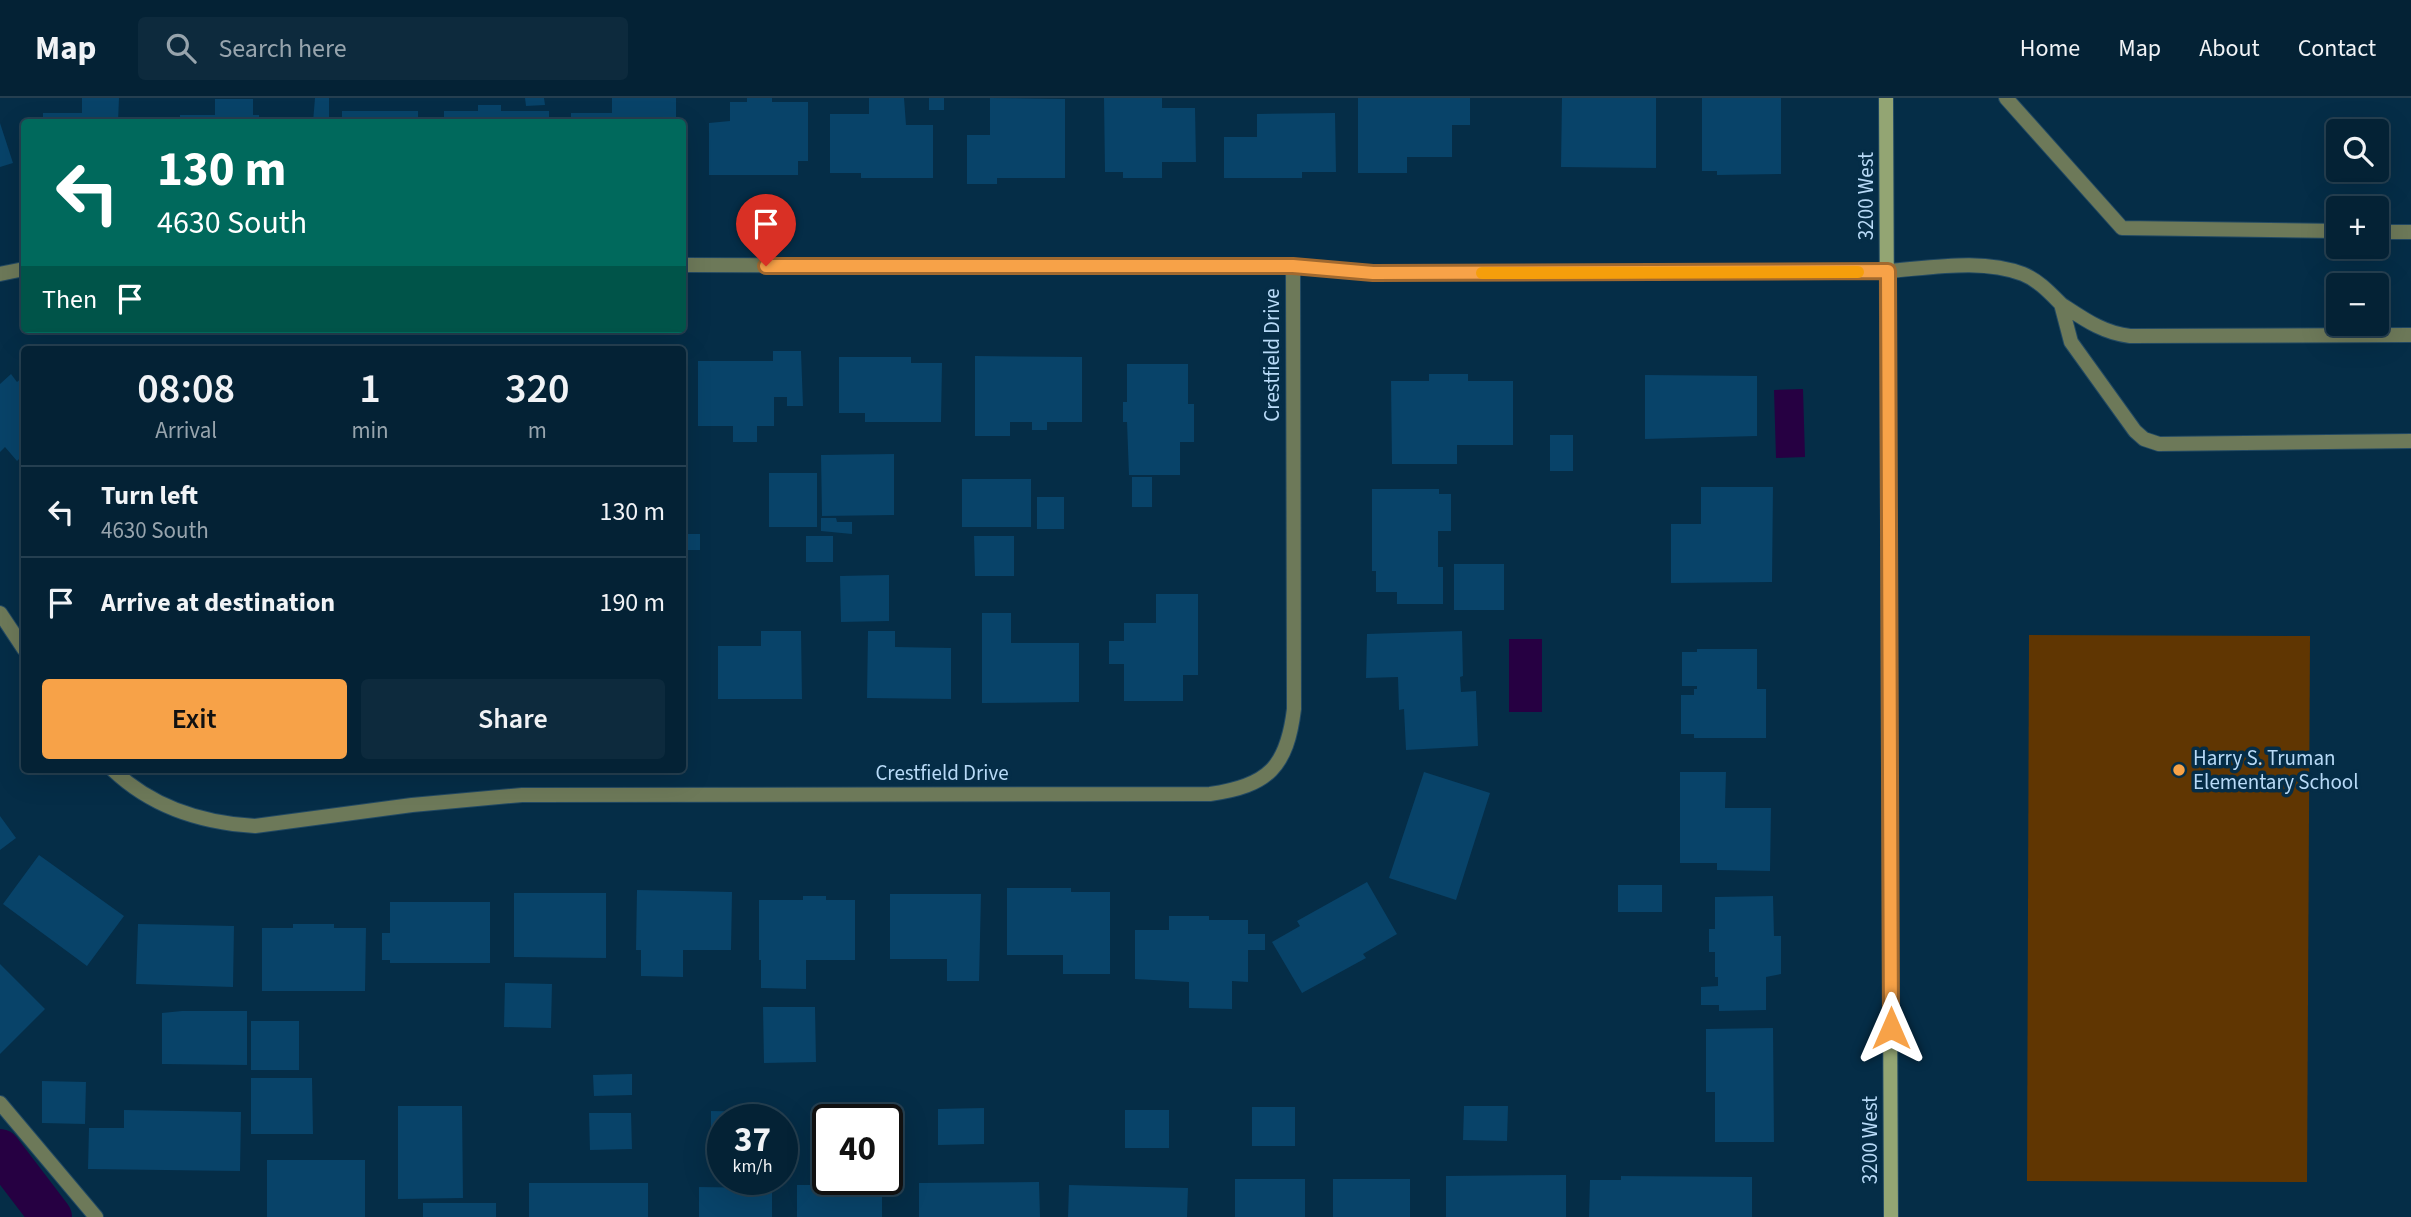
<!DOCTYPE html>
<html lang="en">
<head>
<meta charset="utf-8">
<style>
	body { margin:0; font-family:"Source Sans 3",sans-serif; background:#0d2a3d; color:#f1f3f6; height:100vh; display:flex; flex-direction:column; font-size:26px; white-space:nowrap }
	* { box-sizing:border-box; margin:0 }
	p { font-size:23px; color:#97a4ad }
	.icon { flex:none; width:38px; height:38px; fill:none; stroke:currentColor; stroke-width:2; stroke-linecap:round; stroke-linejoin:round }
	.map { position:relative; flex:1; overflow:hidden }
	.details { position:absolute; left:21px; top:248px; width:665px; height:427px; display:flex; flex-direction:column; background:#042235; border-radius:7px; box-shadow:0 7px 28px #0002,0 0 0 2px #253f50 }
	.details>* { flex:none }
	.top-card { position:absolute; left:21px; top:21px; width:665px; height:214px; border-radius:7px; box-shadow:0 7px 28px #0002,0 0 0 2px #253f50; background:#00695c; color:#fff; overflow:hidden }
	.controls { position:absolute; left:2326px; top:21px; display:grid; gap:14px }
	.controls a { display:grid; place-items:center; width:63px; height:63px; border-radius:7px; background:#042235; box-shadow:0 7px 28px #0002,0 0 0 2px #253f50; font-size:35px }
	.speed { position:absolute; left:707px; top:1006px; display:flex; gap:14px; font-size:35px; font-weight:700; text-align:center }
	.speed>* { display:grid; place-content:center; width:91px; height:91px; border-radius:50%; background:#042235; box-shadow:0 7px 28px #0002,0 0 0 2px #253f50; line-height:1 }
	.speed small { font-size:18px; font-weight:400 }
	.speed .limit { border:4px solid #111; border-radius:10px; background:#fff; color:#111 }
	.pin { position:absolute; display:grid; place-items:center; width:60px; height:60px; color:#fff; margin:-72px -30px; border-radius:50% 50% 50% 0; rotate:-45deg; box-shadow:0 0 7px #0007 }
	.pin .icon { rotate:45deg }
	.me { position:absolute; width:77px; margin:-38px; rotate:0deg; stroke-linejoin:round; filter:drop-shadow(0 0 5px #0008) }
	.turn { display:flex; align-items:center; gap:24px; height:147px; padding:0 21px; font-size:32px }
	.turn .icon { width:91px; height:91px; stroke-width:2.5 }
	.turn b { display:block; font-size:49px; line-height:60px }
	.then { display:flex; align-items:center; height:66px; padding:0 21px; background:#0003; gap:14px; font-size:26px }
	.eta { display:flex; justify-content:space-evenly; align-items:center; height:119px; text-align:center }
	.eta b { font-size:42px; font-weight:600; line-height:49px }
	.primary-button { display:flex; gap:14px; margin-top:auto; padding:14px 21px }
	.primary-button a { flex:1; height:80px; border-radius:7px; background:#f7a248; color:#111; font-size:28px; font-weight:600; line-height:80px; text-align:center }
	.primary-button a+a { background:#0d2a3d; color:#f1f3f6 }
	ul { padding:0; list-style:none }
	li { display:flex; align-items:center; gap:21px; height:91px; padding:0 21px; border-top:2px solid #253f50 }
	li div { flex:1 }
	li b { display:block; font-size:26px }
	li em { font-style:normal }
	header { display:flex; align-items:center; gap:42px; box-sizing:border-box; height:98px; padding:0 35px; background:#042235; border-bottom:2px solid #253f50 }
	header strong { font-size:33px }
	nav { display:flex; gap:38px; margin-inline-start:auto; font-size:24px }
	.search { width:490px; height:63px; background:#0d2a3d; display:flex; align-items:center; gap:18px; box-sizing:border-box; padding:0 24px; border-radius:7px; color:#97a4ad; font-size:26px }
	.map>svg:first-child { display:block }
</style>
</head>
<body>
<header>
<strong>Map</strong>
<div class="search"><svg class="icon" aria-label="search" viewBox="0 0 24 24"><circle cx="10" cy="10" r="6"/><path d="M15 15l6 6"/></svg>Search here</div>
<nav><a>Home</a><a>Map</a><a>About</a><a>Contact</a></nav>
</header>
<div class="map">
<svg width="2411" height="1119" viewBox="0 0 2411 1119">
	<rect width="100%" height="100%" fill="#052d47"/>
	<!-- green -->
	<path fill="#603602" d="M2029 537 2310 538 2307 1084 2027 1083Z"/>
	<!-- water -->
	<path fill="#260042" d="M1803 291 1805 359 1776 360 1774 292Z
		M1509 541H1542V614H1509Z"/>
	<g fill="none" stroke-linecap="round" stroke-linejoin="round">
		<!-- canal -->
		<path stroke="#260042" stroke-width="42" d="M0 1052 51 1119"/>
	</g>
	<!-- building -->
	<path fill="#084369" d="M82 0H119L118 24H43V15H82Z
		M315 0H329V19H342V13H418V24H313Z
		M525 0H544L545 7 526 8Z
		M612 0H676V24H571V15H612Z
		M747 0H772V4H808V63H798V77H709V25L730 23V4H747Z
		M869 0H904L906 27H933V80H861V75H830V16H869Z
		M929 0H944V12H929Z
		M990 0 1065 1V80H997V86H967V37H990Z
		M1104 0H1162V10H1195L1196 64H1162V80H1123V74H1105Z
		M1358 0H1470V27H1452V59H1407V75H1358Z
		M1562 0H1656V70L1561 69Z
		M1702 0H1781V76L1717 77V73H1702Z
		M215 1H253V17H259V24H180V17H215Z
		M478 7H501V13H549V24H444V13H478Z
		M1335 15 1336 74H1302V80H1224V39H1257V16Z
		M0 25 13 65 0 69Z
		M773 253H801L803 308H787V299H774V328H757V344H733V328H698V263H773Z
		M975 258 1082 259V324H1047V332H1032V324H1010V338H975Z
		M839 259H911V265H942L941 324H865V315H839Z
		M1127 266H1188V306H1194V344H1180V377H1129L1127 324H1123V304H1127Z
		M11 276 17 284 24 278V356L17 363 5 349 0 354V286Z
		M1429 276H1468V283H1513V347H1457V366H1392L1391 283H1429Z
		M1645 277 1757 278V338L1645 341Z
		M1550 337H1573V373H1550Z
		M894 356V417L822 418 821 357Z
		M769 375H817V429H769Z
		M1132 379H1152V409H1132Z
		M962 381H1031V429H962Z
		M1701 389H1773L1772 484 1671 485V426H1701Z
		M1372 391H1439V396H1451V433H1438V469H1443V506H1397V494H1376V473H1372Z
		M1037 399H1064V431H1037Z
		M821 420H836L837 424H852V436L821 433Z
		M684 436H700V452H685Z
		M806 438H833V464H806Z
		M974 438H1014V478H975Z
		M1454 466H1504V512H1454Z
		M889 477V523L841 524 840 478Z
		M1156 496H1198V577H1183V603H1124V566H1109V543H1124V525H1156Z
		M982 515H1011V545H1079V604L982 605Z
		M761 533H801L802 601H718V548H761Z
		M868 533H895V549L951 550V601L867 600Z
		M1462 533 1463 578 1460 579 1461 594 1476 593 1478 648 1406 652 1404 611 1399 612 1398 579 1366 580 1367 536Z
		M1697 551H1757V591H1766V640H1694V636H1681V597H1694V591H1697V588H1682V554H1697Z
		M1424 674 1490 695 1456 802 1389 780Z
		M1680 674H1726L1725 710H1771L1770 773 1717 772V765H1680Z
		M0 718 16 740 0 752Z
		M39 757 124 818 87 868 3 806Z
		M1367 784 1397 836 1363 856 1366 860 1302 895 1272 844 1300 828 1297 823Z
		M1618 787H1662V814H1618Z
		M1007 790H1071V794H1110V876H1063V857H1007Z
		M637 792 732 794 731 852H683V879L641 878V852H636Z
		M514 795H606V860L514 859Z
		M890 796H981L979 883H947V861H890Z
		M803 798H826V802H855V862H806V891L761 890V862H759V802H803Z
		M1773 798 1774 838H1781V876L1766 879V912L1719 913V907H1701V889L1718 888V879H1715V854H1709V831H1715V799Z
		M390 804H490V865H390V862H382V835H390Z
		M1169 818H1209V822H1248V836H1265V852H1248V884L1232 883V911L1189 910V884L1135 881V832H1169Z
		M138 826 234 828 233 889 136 886Z
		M293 826H334V830H366L365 893H262V830H293Z
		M0 866 45 911 0 956Z
		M505 885 552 886 551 930 504 929Z
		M763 909H815L816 964 764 965Z
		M182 913H247V967L162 966V915Z
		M251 923H299V972H251Z
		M1773 930 1774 1044H1715V994H1706V931Z
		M632 976V997L594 998 593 977Z
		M251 980H312L313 1036H251Z
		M42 983 86 984 85 1026 42 1025Z
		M398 1008H462L463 1100 398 1101Z
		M1464 1008H1508L1507 1043 1463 1042Z
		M1252 1009H1295V1048H1252Z
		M984 1010V1046L938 1047V1011Z
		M124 1012 241 1014 240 1073 88 1071 89 1030H124Z
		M1125 1012H1169V1050H1125Z
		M711 1013 758 1014V1022H723V1050H711Z
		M819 1013 862 1014V1022H828V1050H818Z
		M589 1015H631L632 1051 590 1052Z
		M267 1062H365V1119H267Z
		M1566 1077V1119H1446V1078Z
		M1621 1078 1752 1079V1119H1589L1590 1082H1621Z
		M1235 1081H1305V1119H1235Z
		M1333 1081H1410V1119H1333Z
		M1039 1084 1040 1119H919V1085Z
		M529 1085H648V1119H529Z
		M797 1087H882V1119H797Z
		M1069 1087 1188 1090 1187 1119H1068Z
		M699 1089 772 1090V1119H699Z
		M423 1105H496V1119H423Z"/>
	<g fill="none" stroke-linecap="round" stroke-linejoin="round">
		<!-- lane casing -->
		<g stroke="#224963" stroke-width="16">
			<path id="lane" d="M2006 0 2122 130 2338 133
				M2376 134H2411
				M1887 173C1930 170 1982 160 2023 176 2038 182 2050 195 2061 206
				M2411 237 2130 238C2103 235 2084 221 2061 206L2071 244 2135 333 2144 341 2159 346 2411 343
				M0 1005 96 1119"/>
		</g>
		<!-- street casing -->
		<g stroke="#224963" stroke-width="16">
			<path id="street" d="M682 167 1293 168 1373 175 1887 173
				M0 176 24 171
				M0 515 24 551
				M113 672C152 709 202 725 255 728L412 707 522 697 1210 696C1268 688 1287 669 1294 611L1293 168"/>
		</g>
		<!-- secondary casing -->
		<g stroke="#224963" stroke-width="16">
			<path id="secondary" d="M1886 0 1891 1119"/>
		</g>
		<!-- lane -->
		<use href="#lane" stroke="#6d7959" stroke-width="14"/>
		<!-- street -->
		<use href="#street" stroke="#6d7959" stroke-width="14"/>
		<!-- secondary -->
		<use href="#secondary" stroke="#93a573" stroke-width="14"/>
	</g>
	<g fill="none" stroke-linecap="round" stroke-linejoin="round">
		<!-- route casing -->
		<g stroke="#a1692f" stroke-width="18">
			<path id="route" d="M766 168H1293L1373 175 1888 173 1891 930"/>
		</g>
		<!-- route -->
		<use href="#route" stroke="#f7a248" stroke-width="12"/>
		<!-- slow -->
		<path stroke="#f59e0b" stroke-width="12" d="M1482 175 1858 174"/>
	</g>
	<!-- markers -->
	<circle fill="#f7a248" stroke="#052d47" stroke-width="2.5" cx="2179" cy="672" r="7"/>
	<g text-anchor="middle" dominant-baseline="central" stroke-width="7" stroke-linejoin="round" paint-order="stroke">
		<!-- street labels -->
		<g font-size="21" fill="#b8daf7" stroke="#052d47">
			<text transform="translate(1866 98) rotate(-90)">3200 West</text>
			<text transform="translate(1272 257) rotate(-90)">Crestfield Drive</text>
			<text x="942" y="675">Crestfield Drive</text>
			<text transform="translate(1870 1042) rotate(-90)">3200 West</text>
		</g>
		<!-- poi labels -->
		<g font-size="21" fill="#b8daf7" stroke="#052d47" text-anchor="start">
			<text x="2193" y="660">Harry S. Truman<tspan x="2193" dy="24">Elementary School</tspan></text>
		</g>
	</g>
</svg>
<div class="controls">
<a><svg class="icon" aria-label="search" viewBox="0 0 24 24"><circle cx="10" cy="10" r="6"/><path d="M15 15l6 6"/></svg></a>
<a>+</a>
<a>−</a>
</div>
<div class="speed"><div>37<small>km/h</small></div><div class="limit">40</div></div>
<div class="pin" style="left:766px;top:168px;background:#d93025"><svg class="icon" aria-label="arrive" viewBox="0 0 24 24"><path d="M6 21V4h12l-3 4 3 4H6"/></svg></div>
<svg class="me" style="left:1891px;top:930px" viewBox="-20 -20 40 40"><path d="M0-17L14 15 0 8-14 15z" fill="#f7a248" stroke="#fff" stroke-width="4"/></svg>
<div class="top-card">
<div class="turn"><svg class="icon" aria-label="left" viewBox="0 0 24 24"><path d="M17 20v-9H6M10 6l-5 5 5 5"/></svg><div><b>130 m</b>4630 South</div></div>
<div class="then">Then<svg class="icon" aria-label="arrive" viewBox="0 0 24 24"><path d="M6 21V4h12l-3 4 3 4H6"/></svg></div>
</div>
<section class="details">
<div class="eta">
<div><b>08:08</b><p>Arrival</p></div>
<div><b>1</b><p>min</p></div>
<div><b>320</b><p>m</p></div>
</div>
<ul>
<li><svg class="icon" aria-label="left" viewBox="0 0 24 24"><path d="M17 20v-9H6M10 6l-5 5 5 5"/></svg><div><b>Turn left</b><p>4630 South</p></div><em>130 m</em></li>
<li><svg class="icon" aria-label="arrive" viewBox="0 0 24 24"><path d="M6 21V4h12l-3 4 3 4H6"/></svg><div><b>Arrive at destination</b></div><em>190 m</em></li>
</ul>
<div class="primary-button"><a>Exit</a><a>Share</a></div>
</section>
</div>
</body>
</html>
